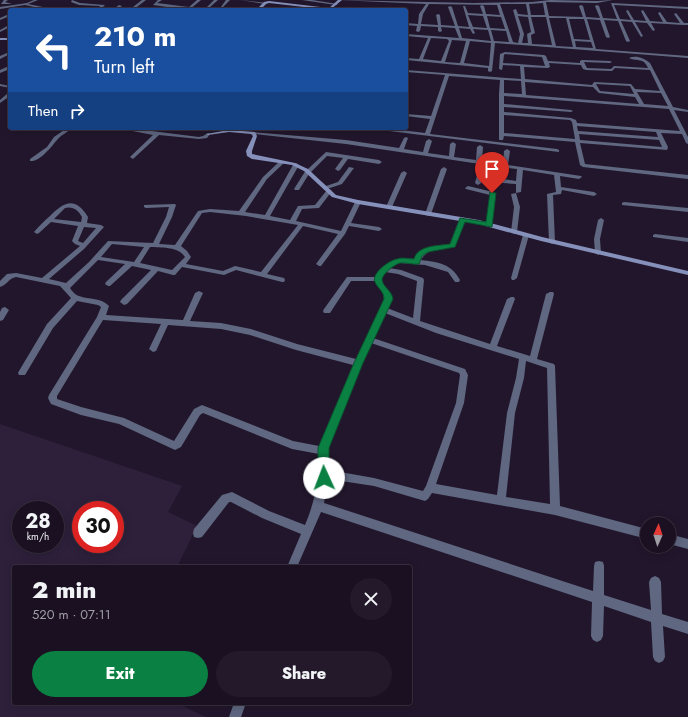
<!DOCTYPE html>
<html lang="en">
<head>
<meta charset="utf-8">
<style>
	body { margin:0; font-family:Jost,sans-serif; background:#23192a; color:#f1f3f6; height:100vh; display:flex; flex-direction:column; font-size:15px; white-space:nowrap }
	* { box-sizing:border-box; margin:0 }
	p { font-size:13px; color:#9f9da5 }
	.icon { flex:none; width:22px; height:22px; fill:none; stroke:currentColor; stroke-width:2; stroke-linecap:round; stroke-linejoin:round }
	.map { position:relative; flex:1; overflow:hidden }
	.sheet { position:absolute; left:12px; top:565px; width:400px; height:140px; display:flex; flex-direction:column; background:#1a1021; border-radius:4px; box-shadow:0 2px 10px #0003,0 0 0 1px #38303f }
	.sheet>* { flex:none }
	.hud { position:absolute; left:8px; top:8px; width:400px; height:122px; border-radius:4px; box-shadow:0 2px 10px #0003,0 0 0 1px #38303f; background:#1a4fa0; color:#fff; overflow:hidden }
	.needle { width:26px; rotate:3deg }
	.tools { position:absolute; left:640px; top:517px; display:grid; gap:8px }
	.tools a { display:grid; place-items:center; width:36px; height:36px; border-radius:50%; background:#1a1021; box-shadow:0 2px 10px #0003,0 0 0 1px #38303f; font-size:20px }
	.speed { position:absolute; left:12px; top:501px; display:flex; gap:8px; font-size:20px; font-weight:700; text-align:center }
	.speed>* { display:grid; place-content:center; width:52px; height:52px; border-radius:50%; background:#1a1021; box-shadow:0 2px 10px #0003,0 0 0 1px #38303f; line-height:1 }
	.speed small { font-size:10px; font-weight:400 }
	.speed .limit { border:6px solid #d22; background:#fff; color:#111 }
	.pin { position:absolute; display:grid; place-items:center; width:34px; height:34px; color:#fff; margin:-41px -17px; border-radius:50% 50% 50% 0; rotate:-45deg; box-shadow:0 0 4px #0007 }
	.pin .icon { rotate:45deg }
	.me { position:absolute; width:44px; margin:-22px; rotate:358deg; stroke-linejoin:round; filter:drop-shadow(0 0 3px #0008) }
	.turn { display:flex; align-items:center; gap:14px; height:84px; padding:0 20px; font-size:18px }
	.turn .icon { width:52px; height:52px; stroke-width:2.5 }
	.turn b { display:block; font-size:28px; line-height:34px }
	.then { display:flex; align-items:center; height:38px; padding:0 20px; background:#0003; gap:8px; font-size:15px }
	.round { display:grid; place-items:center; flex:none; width:42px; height:42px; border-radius:21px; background:#23192a }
	.head { display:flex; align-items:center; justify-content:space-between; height:68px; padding:0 20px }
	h1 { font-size:24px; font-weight:800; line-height:30px }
	.primary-button { display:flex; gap:8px; margin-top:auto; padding:8px 20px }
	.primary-button a { flex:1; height:46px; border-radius:24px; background:#0b8043; color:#fff; font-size:16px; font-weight:800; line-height:46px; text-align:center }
	.primary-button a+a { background:#23192a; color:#f1f3f6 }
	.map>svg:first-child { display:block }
</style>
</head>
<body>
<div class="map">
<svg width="688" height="717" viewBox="0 0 688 717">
	<rect width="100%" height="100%" fill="#22162c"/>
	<!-- built -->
	<path fill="#2e203b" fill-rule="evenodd" d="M0 424 182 486 168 512 197 526 177 567H14V703H176L206 717H0ZM21 510H55V544H21ZM81 510H115V544H81Z"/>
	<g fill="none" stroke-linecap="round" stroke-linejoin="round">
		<!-- street -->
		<path fill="#5f6781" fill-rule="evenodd" d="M4 0H8L5 2 12 4H1Z
			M34 0H38L28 4 43 7V9L25 5 0 9V7L27 3Z
			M72 0 80 3 105 5 100 10H96L100 6 79 5 71 2Z
			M142 0H146L133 10H129Z
			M158 0H162L157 3 189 7 197 0H201L189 10 153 5Z
			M214 0H218L209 8 217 10 205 9Z
			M226 0H230L223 7H221Z
			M240 0 267 3 265 4Z
			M302 0H312L338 4 336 5Z
			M337 0 473 3 532 2 550 0 597 1 613 0 597 3 546 2 549 16 583 17 579 6 581 5 583 6 586 17 600 18 595 6 597 5 599 6 603 18 617 19 611 3 688 7V9L614 5 620 19 631 20 626 11 628 10 634 20 646 21 641 11 643 10 650 21 663 22 658 13 660 12 667 22 680 23 674 14 676 13 684 23H688V25H683L651 23 655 30 653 31 647 23 635 22 643 36 641 37 632 22 621 21 630 41 628 42 626 41 618 21 604 20 610 37 608 38 606 37 600 20 587 19 596 49 688 56V58L495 43 492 71 490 72 488 71V68L406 60V58L419 59 428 38 406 36V34L459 38 455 28 441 27 442 31 440 32 438 31V27L421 26 420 31 418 32 416 31 417 26 406 25V23L418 24 419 14 426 4ZM543 3 545 15H531L529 4ZM429 4 497 5 500 15 486 14 484 6 482 5 480 6 483 14 468 13 465 6H463L469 27 458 26 452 7 450 6 448 7 455 26 441 25 440 15 438 14 436 15 438 25 421 24 423 14ZM500 4H526L528 15 518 14 516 9 513 10 520 34 518 43 513 42ZM468 15 483 16 487 28 473 27ZM487 16 501 17 505 29 490 28ZM518 16 528 17 531 32 527 34 528 43H522L524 34ZM531 17H546L552 45 532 44 531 35 535 33ZM549 18H566L573 47 556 46ZM569 19H584L590 40 574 39ZM459 28 470 29 473 34 475 33 473 29 488 30 491 41 462 38ZM491 30 506 31 509 42 494 41ZM431 38 447 39 449 41 441 61 423 59ZM452 40 466 41 460 63 445 62ZM470 41 491 43 489 66 464 63ZM575 41 591 42 593 48 576 47Z
			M119 5 122 6 116 10H112Z
			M330 8 346 9 348 10H329Z
			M398 8 400 9 399 10H395Z
			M9 14H10V16L0 20V18Z
			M9 25H10V27L0 32V30Z
			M9 52H10V54L0 59V56Z
			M505 52 544 55 546 56 548 61 580 63V61L582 60 610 61 612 62 610 63 584 62 587 68 611 69 614 66 648 68C643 57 638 62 629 58 636 55 644 58 650 63L673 107 688 110V112L674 110 688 137V144L686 143 682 134 661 133 668 147 667 150 580 143 585 164 688 175V179L583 167 580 165 575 142 504 136 503 140H499V94L500 80 449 76 430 134 557 149 559 150V152L373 129 371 128H385L425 133 430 119 406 116V114L431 116 445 75 406 72V70L521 79 520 66 503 65 502 70 499 69 500 54ZM505 54 542 57 545 66 503 63 504 55ZM549 63 581 65 583 69 586 70 612 71 615 68 650 70 660 91 635 89 631 84 594 82 592 85 525 79 524 67 548 68 550 67ZM504 80 521 81 522 94 504 93ZM525 82 593 87 599 93 635 97 639 104 526 95ZM596 84 630 86 634 94 600 91ZM637 92 661 93 668 106 644 104ZM504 96 669 109 680 131 577 123 576 120 571 118 504 112V107L571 112 573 111 571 110 504 104ZM504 115 570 120 572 122 575 139 504 133ZM577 126 656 132 658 137 578 131ZM579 134 659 140 662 147 580 140Z
			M9 66H10V69L0 73V70Z
			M0 84 10 86V88L0 86Z
			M8 93H10V96L0 103V100Z
			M67 128H72C68 132 61 135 57 140 51 147 40 162 30 161V159L47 147 54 137Z
			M89 128H101L107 130 105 131Z
			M117 128H128L199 137 203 136 208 133 210 134 207 138 199 139 159 135 133 159 130 157 131 156 153 135Z
			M251 132 346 140 399 148 404 138 406 137 408 138 404 149 423 152 426 141 429 139 432 141 428 153 449 156 450 144 453 142 456 144 454 157 476 160 477 147 480 145 483 147 482 161 503 164 504 151 507 149 510 151 508 165 581 176 582 177 579 179 560 176 561 187 594 192 597 194 594 196 562 190 561 194 553 195 555 242 552 244 549 242 547 194 556 192 554 175 523 170 521 192 516 193 520 207 517 232 514 234 511 232 514 207 511 194 516 193V184L503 183 500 181 503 179 516 181 517 169 485 165 481 183 478 185 475 183 480 164 346 144 253 134 251 133Z
			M326 152 379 160 382 162 379 164 348 159 340 170 338 171 335 169 343 158 327 156 309 174 299 190H295L294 189 306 170 308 169Z
			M280 161 285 162 267 179 245 212 265 215 293 165 296 163 299 165 270 216 290 220 298 206 315 205 327 190 329 189 332 191 319 208 302 209 296 221 341 231 355 202 358 200 361 202 351 223 379 227 382 229 379 231 349 226 345 234 321 266H319L316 264 338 234 303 226 267 274 284 278 285 280 284 282H282L236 270 224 275 182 267 175 275H173L158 271 127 304 124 305 120 302 121 300 151 270 132 266 110 286H108L105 284 106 282 125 264 98 260 70 288C72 291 75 295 79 296 89 300 101 297 109 306L106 315 183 320 195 293 199 291 203 293 190 321 221 323 251 329 297 344 356 359 384 299 383 293 375 281H351L330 313H324L323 311 324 309 347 277H375C384 261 398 257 415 259 421 245 437 246 450 244L459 220 460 219H464L465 220 455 247C443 250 428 247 421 260 438 262 452 264 460 280L459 282H455L448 272 425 265 400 263 389 268 401 270 423 278 424 280 420 321 490 344 507 299 511 297H514L515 299 497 346 530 356 546 294 550 292H553L554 294 537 359 554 364 555 366 560 506 647 529V539L555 515 432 493 428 499 425 501 374 486 328 479 324 503 593 591 594 566 595 562 599 561 603 562 604 566V595L651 610 649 582 651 578 655 576 659 578 661 582 662 614 688 622V634L663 626 665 657 663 661 659 663 655 661 653 657 651 622 604 606 603 636 601 640 597 642 593 640 591 636 592 602 321 512 297 567H287L301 534 262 518 231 502H229L202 537 198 538 194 537 193 533 194 529 222 495 232 492 269 511 305 525C315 501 319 481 319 454L292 449 203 413 200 415 181 447 175 450 119 424 81 415 51 404 48 398 49 395 97 317 101 307 98 305 77 301 53 328 25 375H19L18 373 19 371 47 324 71 298 60 286 16 277C9 278 7 285 0 287V281L7 274 16 273 42 278 80 246 75 244 72 241 78 226 51 222 39 233 37 234 34 232C39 226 44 221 50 216 64 202 75 196 88 217L87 223 101 225 104 227 84 249 49 279 66 283 89 262 108 241 153 243 166 217 169 207 146 208 144 207V205L175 204 176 205 172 217 159 244 175 245 198 211 210 209 239 211 263 177ZM65 208C73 206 78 210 82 217L81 222 54 219ZM210 212 246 216 298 225 261 272 235 266 223 271 186 264 191 257 187 251 181 246 202 213ZM84 227 96 228 83 243 78 241ZM112 244 144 247 134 262 101 257ZM150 247C161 248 178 246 185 257L172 270 140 263ZM385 272 398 274 417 281 413 318 387 308C395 291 388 294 381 280V277ZM385 313 436 333 519 359 516 378 507 413 497 495 436 484 464 403 468 375 465 369 373 338ZM103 320 161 324 149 349 153 352 156 351 168 325 221 329 250 335 296 350 353 365 319 446 293 441 202 405 194 409 174 441 124 418 81 407 57 399V396ZM371 343 459 373 460 375 456 403 426 486 423 491 374 478 329 470 328 447ZM526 361 547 368 550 504 506 497 515 413 524 378Z
			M349 167 354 168 342 184 327 189H323V187L338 182Z
			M444 167 447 169 431 214 428 216 426 215 425 214 441 169Z
			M404 171 407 173 392 207 389 209 387 208 386 207 401 173Z
			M468 186 493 192 496 195 491 226H487L486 225 490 195 466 189 465 188Z
			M624 202 688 208V212L622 205V203Z
			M601 218 604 220 600 239 601 253 598 255 595 253 594 239 598 220Z
			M526 233 529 235 517 278 514 280H512L511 278 523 235Z
			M655 234 688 238V242L653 237V235Z
			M5 307 9 310 3 320 0 321V312L2 308Z
			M669 534 688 539V549L669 544Z
			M234 703H246L241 717H229Z"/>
		<!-- secondary -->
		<path fill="#8691bb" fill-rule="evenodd" d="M338 0H342L330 10 269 3 266 4 260 10H256L264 2 269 1 329 8Z
			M0 38H10V40H0Z
			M229 130 255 132 257 136 252 151V154L295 163 308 169 336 195 358 200 479 220 542 237 688 271V275L541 241 478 224 358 204 332 197 304 171 292 165 252 159 247 156 246 151 253 136 251 134 229 132 208 135 206 134Z"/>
	</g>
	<!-- route -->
	<path fill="#0b8043" stroke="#07532c" d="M490 192 496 193 492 227 465 222 455 247 428 252 422 256 419 264C413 265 406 262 400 263 395 264 382 274 382 280 383 287 392 291 393 299L363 363 329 448V478L328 481 324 483 320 481 318 478V448L354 363 384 299C384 291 378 289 375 282 371 273 390 260 397 259 402 257 409 259 414 259 418 245 437 246 450 244L460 218 486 222Z"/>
</svg>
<div class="tools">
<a><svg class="needle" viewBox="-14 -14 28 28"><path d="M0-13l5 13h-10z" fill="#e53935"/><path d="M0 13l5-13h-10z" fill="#9f9da5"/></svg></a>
</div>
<div class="speed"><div>28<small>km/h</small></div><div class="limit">30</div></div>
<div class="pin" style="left:492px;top:193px;background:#d93025"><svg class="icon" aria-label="arrive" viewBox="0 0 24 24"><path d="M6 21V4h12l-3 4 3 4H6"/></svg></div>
<svg class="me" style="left:324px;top:478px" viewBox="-20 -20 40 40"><circle r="19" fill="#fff"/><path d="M0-13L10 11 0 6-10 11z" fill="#0b8043"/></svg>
<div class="hud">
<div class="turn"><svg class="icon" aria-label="left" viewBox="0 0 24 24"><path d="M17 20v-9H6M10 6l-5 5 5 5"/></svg><div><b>210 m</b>Turn left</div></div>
<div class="then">Then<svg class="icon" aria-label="right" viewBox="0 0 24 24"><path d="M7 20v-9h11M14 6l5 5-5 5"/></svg></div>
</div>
<section class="sheet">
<div class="head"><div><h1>2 min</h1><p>520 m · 07:11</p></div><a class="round"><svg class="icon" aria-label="close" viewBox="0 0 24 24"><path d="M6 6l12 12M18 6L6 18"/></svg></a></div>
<div class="primary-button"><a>Exit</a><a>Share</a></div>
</section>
</div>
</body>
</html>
